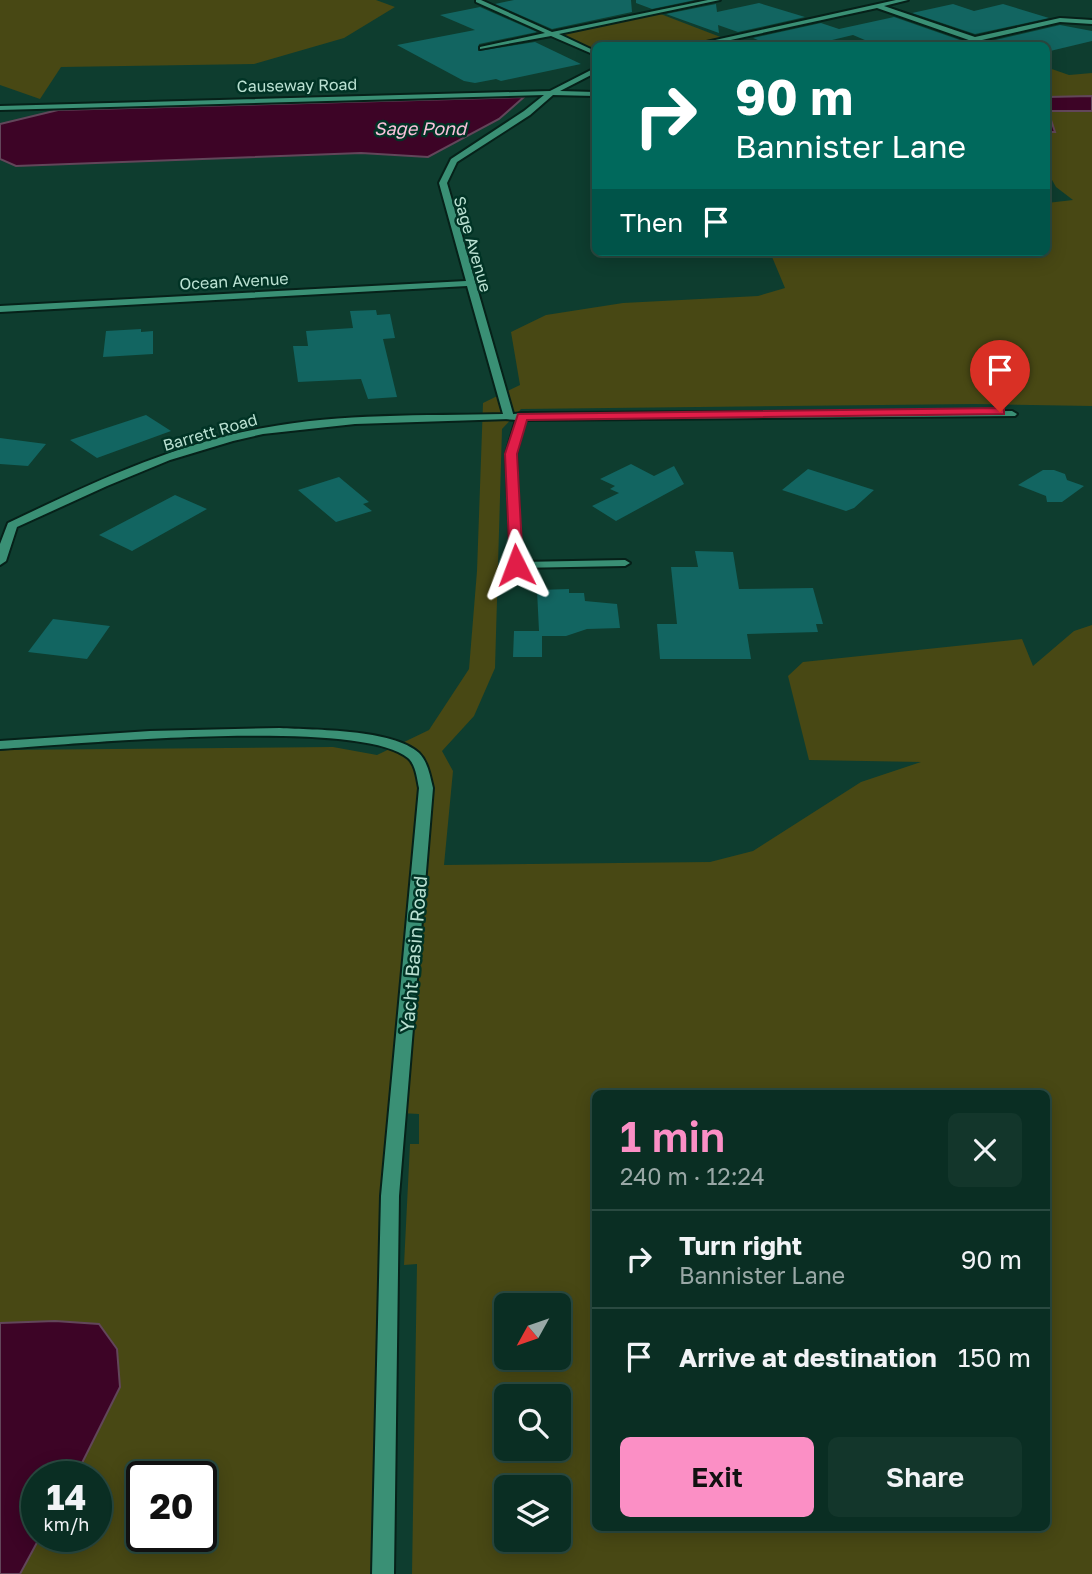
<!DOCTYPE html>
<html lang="en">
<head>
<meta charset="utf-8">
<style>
	body { margin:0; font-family:"Golos Text",sans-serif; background:#13362b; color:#f1f3f6; height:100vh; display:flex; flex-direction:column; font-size:26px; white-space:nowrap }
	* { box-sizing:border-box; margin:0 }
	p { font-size:23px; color:#99a8a6 }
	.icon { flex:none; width:38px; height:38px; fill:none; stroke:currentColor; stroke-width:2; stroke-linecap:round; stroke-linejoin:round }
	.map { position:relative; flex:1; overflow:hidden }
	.panel { position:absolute; left:592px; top:1090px; width:458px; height:441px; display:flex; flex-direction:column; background:#0a2e23; border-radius:10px; box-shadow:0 4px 18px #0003,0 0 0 2px #2a4a41 }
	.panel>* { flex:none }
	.banner { position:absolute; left:592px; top:42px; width:458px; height:214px; border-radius:10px; box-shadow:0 4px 18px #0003,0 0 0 2px #2a4a41; background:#00695c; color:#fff; overflow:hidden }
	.needle { width:46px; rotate:230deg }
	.fabs { position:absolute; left:494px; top:1293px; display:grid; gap:14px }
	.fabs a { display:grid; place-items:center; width:77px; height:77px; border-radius:10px; background:#0a2e23; box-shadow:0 4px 18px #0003,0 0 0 2px #2a4a41; font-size:35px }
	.speed { position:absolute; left:21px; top:1461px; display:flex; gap:14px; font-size:35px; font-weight:700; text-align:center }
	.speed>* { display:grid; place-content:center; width:91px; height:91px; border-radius:50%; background:#0a2e23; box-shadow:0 4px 18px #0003,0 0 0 2px #2a4a41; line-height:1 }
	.speed small { font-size:18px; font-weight:400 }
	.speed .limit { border:4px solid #111; border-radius:10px; background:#fff; color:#111 }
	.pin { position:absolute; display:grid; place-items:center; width:60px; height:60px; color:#fff; margin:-72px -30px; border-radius:50% 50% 50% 0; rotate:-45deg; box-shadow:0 0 7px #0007 }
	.pin .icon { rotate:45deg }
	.me { position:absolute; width:77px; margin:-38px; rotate:357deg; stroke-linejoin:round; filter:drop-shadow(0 0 5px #0008) }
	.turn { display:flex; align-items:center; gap:24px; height:147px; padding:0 28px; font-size:32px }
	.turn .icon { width:91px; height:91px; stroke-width:2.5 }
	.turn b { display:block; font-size:49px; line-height:60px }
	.then { display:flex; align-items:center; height:66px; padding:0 28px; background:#0003; gap:14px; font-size:26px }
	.round { display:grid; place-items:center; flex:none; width:74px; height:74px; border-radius:10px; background:#13362b }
	.overview { display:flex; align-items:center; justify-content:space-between; height:119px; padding:0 28px }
	h1 { font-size:42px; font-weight:600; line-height:52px; color:#fb8fc5 }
	.action { display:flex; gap:14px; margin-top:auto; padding:14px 28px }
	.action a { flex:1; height:80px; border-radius:10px; background:#fb8fc5; color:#111; font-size:28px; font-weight:600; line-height:80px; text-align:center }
	.action a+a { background:#13362b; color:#f1f3f6 }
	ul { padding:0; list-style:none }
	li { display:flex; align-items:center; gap:21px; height:98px; padding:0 28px; border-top:2px solid #2a4a41 }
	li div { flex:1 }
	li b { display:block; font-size:26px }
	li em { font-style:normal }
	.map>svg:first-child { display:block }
</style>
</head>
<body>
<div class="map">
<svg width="1092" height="1574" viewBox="0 0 1092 1574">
	<rect width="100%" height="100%" fill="#0e3d2f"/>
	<!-- green -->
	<path fill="#484814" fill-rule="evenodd" d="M0 0H376L395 7 344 38 254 64 61 67 40 99 0 85Z
		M658 13 723 38 688 45 595 46V53L552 34Z
		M1046 67 1069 75 1092 73V96L1047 97Z
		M1048 111H1092V406L975 404 521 409 502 429 495 668 474 716 442 751 453 771 444 865 710 862 753 851 861 782 921 762 809 760 788 676 803 662 1022 639 1033 666 1074 631 1092 625V1574H412L417 1264 404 1265 410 1144H419V1114L400 1113 382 1574H0V750L333 747 377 755 429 730 469 669 477 571 483 403 520 385 511 332 546 315 623 303 758 296 785 288 770 252H1046L1047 203 1073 200 1056 187 1047 171V132H1054ZM595 1094H1046V1528H595ZM506 1306H558V1358H506ZM506 1396H558V1449H506ZM37 1477H96V1536H37ZM142 1477H201V1536H142ZM506 1488H558V1540H506Z"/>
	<!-- water -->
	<path fill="#3d0426" stroke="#62465a" stroke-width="2" d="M1092 96V111H1048L1055 132H1047V97Z
		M524 97 499 119 428 157 361 153 16 166 0 159V124L58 110Z
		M55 1321 99 1324 117 1349 120 1387 75 1477H37V1536L40 1537 20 1574H0V1323Z"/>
	<!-- building -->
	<path fill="#126561" d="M514 0H631L632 12 552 29 495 4Z
		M636 0H695L652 9 636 3Z
		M759 3 805 17 738 32 718 25 719 33 666 14 716 4 717 12Z
		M953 4 974 11 1003 4 1049 18 975 34 912 13Z
		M480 7 537 32 479 44 478 51 535 42 581 64 501 81 496 79 475 83 464 81 397 45 475 30 440 15Z
		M894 17 977 46H879L853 35 807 46H773L753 38 821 23 839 29Z
		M1060 25 1092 31V41L1046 52V46H996L991 41Z
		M376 310 377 315 390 314 395 338 383 339 397 397 368 399 361 379 298 382 293 346H308L306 331 353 328 350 311Z
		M141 329V332L153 331V354L103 357 106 331Z
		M146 415 171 431 97 458 70 440Z
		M0 438 46 444 28 466 0 464Z
		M631 464 654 476 674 466 684 484 616 521 592 506 619 493 610 489 615 486 600 479Z
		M808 469 874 490 854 508 846 511 782 490Z
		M1043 470H1054L1065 474 1067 480 1084 486 1062 502H1047L1046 496 1018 485Z
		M339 477 369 502 363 504 372 511 336 522 298 490Z
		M175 495 207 509 132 551 99 535Z
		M695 551 733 552 739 589 813 588 823 624H816L818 632 747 634 751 659H660L657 624H677L671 567H698Z
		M569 589V593H584L585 601 617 604 620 628 587 629 566 636H542V657H513L514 631H539L537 590Z
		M53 619 110 626 87 659 28 652Z"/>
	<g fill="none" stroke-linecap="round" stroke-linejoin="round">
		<!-- lane casing -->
		<g stroke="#062119" stroke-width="4">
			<path id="lane" d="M1012 411 1017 414 1015 416 525 420 516 454 521 562 625 560 630 563 625 566 516 568 511 565 506 454 516 420 506 419V415L522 413Z"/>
		</g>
		<!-- street casing -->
		<g stroke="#062119" stroke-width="4">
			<path id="street" d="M476 0H481L552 32 708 0H720L559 34 595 51V55L551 36 480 49V47L545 33 476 2Z
				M896 0H908L884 6 975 37 1060 18 1092 20V24L1060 22 982 40 994 45 986 46 877 8 703 46H688Z
				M595 68V73L560 91 595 92V96L553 95 530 115 457 162 447 183 514 417 513 419 355 424 263 434 233 441 170 460 107 486 17 527 6 561 0 565V544L8 523C90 484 173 444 263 428 342 413 423 416 503 414L467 286 0 312V306L466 281 439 183 451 159 524 111 544 95 0 110V106L550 91Z
				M280 728C314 730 393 729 419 753 428 762 430 776 433 788L399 1196 394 1574H372L381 1196 419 788C417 779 416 765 408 758 360 717 72 744 0 749V741L150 731Z"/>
		</g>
		<!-- lane -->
		<use href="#lane" fill="#3a9075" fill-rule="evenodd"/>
		<!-- street -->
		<use href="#street" fill="#3a9075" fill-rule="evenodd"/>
	</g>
	<!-- route -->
	<path fill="#e11d48" stroke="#92132f" stroke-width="2" d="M1000 408 1004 409V414L527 420 517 454 523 565 516 569 510 565 505 454 518 414Z"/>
	<g text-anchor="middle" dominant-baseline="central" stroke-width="5" stroke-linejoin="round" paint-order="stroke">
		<!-- far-street labels -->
		<g font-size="16" fill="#bae1d2" stroke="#013325">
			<text transform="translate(297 85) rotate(-1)">Causeway Road</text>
			<text transform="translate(473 244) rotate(74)">Sage Avenue</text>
			<text transform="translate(234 281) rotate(-3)">Ocean Avenue</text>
			<text transform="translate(210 432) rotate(-16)">Barrett Road</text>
		</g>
		<!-- far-water labels -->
		<g font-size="18" font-style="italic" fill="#fac1db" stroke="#013325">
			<text x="420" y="128">Sage Pond</text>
		</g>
		<!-- street labels -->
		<g font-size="19" fill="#bae1d2" stroke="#013325">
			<text transform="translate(413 954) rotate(-85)">Yacht Basin Road</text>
		</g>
	</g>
</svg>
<div class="fabs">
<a><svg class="needle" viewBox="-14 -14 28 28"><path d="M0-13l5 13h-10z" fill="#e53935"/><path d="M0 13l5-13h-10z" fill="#99a8a6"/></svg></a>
<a><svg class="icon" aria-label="search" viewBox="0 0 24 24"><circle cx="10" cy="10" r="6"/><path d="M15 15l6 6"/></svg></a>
<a><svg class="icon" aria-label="layers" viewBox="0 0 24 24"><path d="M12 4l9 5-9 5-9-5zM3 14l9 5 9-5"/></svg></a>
</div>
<div class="speed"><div>14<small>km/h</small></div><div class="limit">20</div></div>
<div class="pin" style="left:1000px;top:412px;background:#d93025"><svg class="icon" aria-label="arrive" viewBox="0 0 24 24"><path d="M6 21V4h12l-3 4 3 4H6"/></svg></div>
<svg class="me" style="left:516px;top:565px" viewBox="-20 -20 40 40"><path d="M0-17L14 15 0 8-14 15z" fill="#e11d48" stroke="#fff" stroke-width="4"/></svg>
<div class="banner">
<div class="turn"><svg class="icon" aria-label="right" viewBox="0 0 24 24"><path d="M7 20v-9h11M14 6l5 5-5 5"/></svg><div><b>90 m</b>Bannister Lane</div></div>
<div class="then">Then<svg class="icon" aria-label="arrive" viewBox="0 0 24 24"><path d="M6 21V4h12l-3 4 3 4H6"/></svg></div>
</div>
<section class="panel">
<div class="overview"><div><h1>1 min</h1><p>240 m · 12:24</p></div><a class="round"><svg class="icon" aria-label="close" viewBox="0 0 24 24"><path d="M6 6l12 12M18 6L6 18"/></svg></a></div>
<ul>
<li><svg class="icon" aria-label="right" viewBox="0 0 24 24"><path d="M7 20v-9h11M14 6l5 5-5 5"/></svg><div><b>Turn right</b><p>Bannister Lane</p></div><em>90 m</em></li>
<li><svg class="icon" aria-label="arrive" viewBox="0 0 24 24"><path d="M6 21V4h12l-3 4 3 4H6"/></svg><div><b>Arrive at destination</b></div><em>150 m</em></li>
</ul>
<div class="action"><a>Exit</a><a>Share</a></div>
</section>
</div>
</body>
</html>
